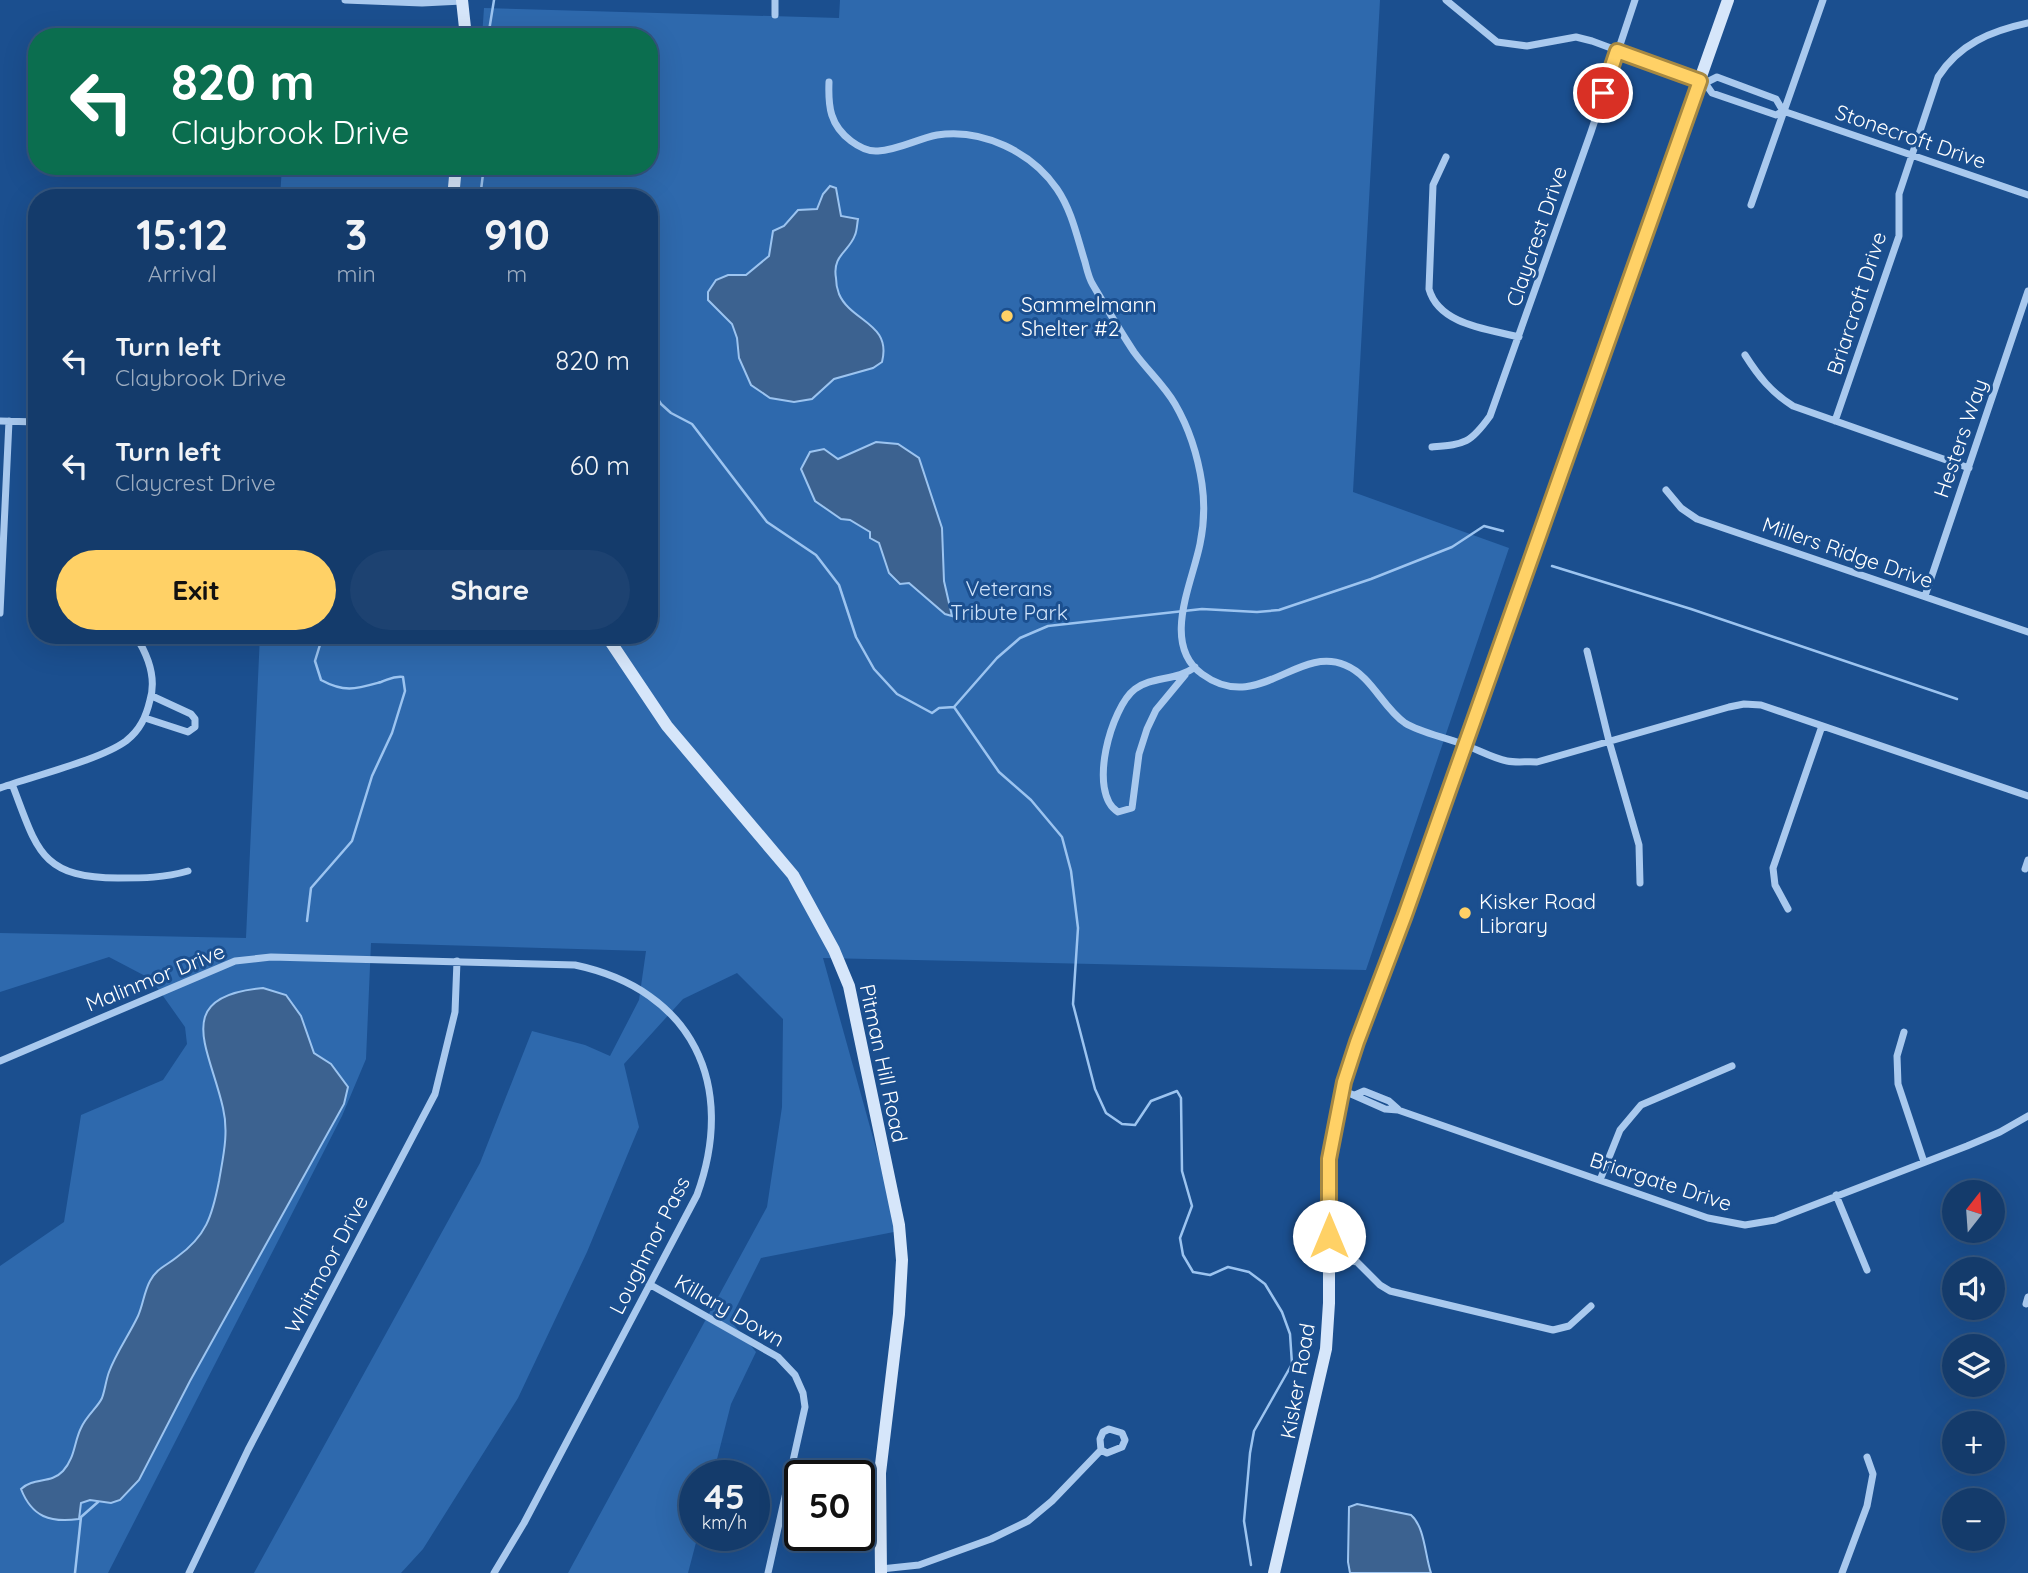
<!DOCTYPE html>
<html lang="en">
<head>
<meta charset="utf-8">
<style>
	body { margin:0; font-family:Quicksand,sans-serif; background:#1d4271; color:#f1f3f6; height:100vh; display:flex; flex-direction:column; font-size:26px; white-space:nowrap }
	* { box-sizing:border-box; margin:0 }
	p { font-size:23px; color:#9dadc1 }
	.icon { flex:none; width:38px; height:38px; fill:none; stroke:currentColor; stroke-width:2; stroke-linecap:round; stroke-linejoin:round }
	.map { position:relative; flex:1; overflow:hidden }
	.sheet { position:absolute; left:28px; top:189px; width:630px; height:455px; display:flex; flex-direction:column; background:#143b6b; border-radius:28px; box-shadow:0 7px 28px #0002,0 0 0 2px #33557e }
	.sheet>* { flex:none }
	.guide { position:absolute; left:28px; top:28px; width:630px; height:147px; border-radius:28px; box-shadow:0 7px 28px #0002,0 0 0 2px #33557e; background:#0b6e4f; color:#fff; overflow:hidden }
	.needle { width:46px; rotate:17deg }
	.buttons { position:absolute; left:1942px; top:1180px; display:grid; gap:14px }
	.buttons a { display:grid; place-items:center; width:63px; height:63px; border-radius:50%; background:#143b6b; box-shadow:0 7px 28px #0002,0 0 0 2px #33557e; font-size:35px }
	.speed { position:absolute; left:679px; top:1460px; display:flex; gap:14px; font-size:35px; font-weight:700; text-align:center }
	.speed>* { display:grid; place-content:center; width:91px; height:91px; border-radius:50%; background:#143b6b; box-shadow:0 7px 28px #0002,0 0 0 2px #33557e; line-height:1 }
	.speed small { font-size:18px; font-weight:400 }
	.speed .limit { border:4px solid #111; border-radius:10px; background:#fff; color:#111 }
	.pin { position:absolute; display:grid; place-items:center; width:60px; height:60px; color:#fff; margin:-30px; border:4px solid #fff; border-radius:50%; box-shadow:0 2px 7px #0007 }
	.me { position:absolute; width:77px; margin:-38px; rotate:0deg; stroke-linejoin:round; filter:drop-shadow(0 0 5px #0008) }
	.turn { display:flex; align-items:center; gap:24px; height:147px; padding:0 28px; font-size:32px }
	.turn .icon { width:91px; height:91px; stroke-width:2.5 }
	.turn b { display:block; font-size:49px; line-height:60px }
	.eta { display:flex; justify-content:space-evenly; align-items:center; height:119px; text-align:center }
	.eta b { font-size:42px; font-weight:700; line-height:49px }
	.cta { display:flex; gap:14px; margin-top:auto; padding:14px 28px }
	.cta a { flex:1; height:80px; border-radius:42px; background:#ffd166; color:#111; font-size:28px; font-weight:700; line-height:80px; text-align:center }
	.cta a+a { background:#1d4271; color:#f1f3f6 }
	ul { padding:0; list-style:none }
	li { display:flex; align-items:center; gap:21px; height:105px; padding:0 28px }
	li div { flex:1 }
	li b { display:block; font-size:26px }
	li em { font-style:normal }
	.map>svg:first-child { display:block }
</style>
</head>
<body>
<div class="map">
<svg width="2028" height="1573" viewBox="0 0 2028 1573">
	<rect width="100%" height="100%" fill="#1b4f8f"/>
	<!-- green -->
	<path fill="#2e69ad" d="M840 0H1380L1353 492 1509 548 1366 970 823 958 899 1231 761 1258 730 1320 756 1352 731 1404 713 1475H695V1535H698L688 1573H568L767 1207 782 1107 783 1019 737 973 683 999 624 1064 639 1127 587 1252 518 1398 423 1549 401 1573H254L480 1163 532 1031 585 1045 610 1056 639 1000 646 951 371 943 366 1059 342 1116 108 1573H0V1266L64 1222 81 1115 163 1080 187 1044 185 1027 151 979 109 957 0 992V933L246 938 260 635H649V198H280L282 166H428L473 174 474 166H649V37H482L484 8 839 18Z"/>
	<!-- water -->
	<path fill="#3c6290" stroke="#9cc4f0" stroke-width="2" d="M830 186 836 188 841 216 858 219C857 224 857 231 855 235 849 252 832 255 836 278 836 282 837 289 839 294 851 322 892 323 882 362L873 368 834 379 812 399 794 402 770 398 751 385 739 358 737 338 732 324 708 300V292L716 280 728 275H746L769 256 773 231 784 226 798 210 817 209 823 194Z
		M876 442 898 444 919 458 942 528 944 581 952 616 945 614 909 583 900 584 889 573 879 543 870 538V532L850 520 841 519 815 501 801 469 810 452 824 449 838 459Z
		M263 988 286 995 301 1016 314 1053 331 1064 348 1087 344 1104 190 1381 139 1480 120 1500 111 1503 90 1500 81 1503 79 1519C50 1523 32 1517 21 1489 34 1477 51 1484 63 1471 75 1458 74 1442 81 1428 86 1416 98 1407 102 1398 105 1390 106 1380 109 1372 116 1353 129 1335 138 1316 143 1305 144 1292 150 1281 157 1268 166 1266 177 1257 206 1236 212 1217 219 1181 223 1157 229 1133 223 1108 210 1049 170 996 263 988Z
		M1357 1504 1411 1515C1425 1527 1425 1556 1431 1573H1350L1348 1562 1349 1507Z"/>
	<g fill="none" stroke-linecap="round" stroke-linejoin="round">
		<!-- stream -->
		<path stroke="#9cc4f0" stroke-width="2.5" d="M488 37 494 0
			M480 198 484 166
			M649 385 661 404 671 413 692 424 767 522 816 555 839 585 856 637 874 669 897 694 932 713 939 708 954 707 997 658 1020 638 1048 626 1202 609 1257 612 1279 610 1371 579 1452 547 1484 526 1503 531
			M1552 566 1691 609 1957 699
			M954 707 999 772 1031 800 1062 837 1071 871 1078 928 1073 1004 1095 1089 1106 1113 1122 1124 1135 1125 1151 1101 1177 1091 1181 1098 1182 1171 1192 1206 1180 1238 1183 1255 1193 1272 1210 1275 1228 1267 1249 1272 1265 1284 1282 1312 1290 1334 1292 1364 1254 1431 1250 1453 1244 1521 1251 1565
			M307 921 311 888 352 841 372 776 392 733 405 691 403 677C393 676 390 679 381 682 356 689 345 693 321 680L315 661 323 635
			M75 1573 81 1517 98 1502"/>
		<!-- minor -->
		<path stroke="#a9c9ee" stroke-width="7" d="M345 0 422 3 462 1
			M1446 0 1497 42 1527 46 1576 37 1592 41 1705 83 1712 93 1776 115 1783 111 2028 195
			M775 15V0
			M829 82C828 107 830 125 851 141 859 147 868 152 878 151 898 150 917 139 937 135 982 128 1032 152 1057 189 1072 211 1077 237 1085 262 1087 270 1089 279 1093 285 1106 307 1120 331 1134 352 1147 370 1164 385 1175 404 1189 428 1198 457 1202 484 1205 505 1204 525 1200 544 1192 584 1161 644 1202 674 1258 715 1297 645 1345 665 1372 676 1382 707 1405 723 1421 733 1445 737 1462 744 1477 749 1492 758 1507 761 1517 763 1528 761 1537 762L1729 707 1744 704 1761 705 2028 796
			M1705 83 1717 77 1776 99 1783 111
			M1446 157 1433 185 1429 289C1439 325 1488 329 1519 337
			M1751 205 1823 0
			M1745 355C1759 377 1771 392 1793 406L1969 468
			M0 421 37 422
			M1835 421 1899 236V194L1938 77C1959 44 1991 31 2028 23
			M1432 447C1465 444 1470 444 1490 416L1591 132 1635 0
			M1666 490 1681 508 1697 519 2028 632
			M1925 596 2028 291
			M0 613 9 421
			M1587 651 1609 741 1639 845 1640 883
			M1185 675 1156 710 1147 729 1139 754 1132 808 1118 812C1087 793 1111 707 1135 689 1152 676 1177 681 1195 667
			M145 718 188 732 195 727V719L191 714 152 696
			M12 784C37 848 39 878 118 878 143 878 164 878 188 871
			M0 788C33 776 100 760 126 741 140 730 146 717 150 700 157 677 148 655 135 635
			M2025 869 2028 860
			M1788 909 1775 885 1773 868 1822 726
			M1904 1032 1897 1056 1898 1084 1924 1162
			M0 1061 235 961 271 957 575 965C693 990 737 1085 697 1195L524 1523 494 1573
			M1342 1090 1385 1109 1398 1110 1708 1218 1745 1225 1775 1220 1967 1146 2000 1132 2028 1116
			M1355 1095 1364 1091 1389 1101 1398 1109
			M1600 1180 1620 1130 1641 1105 1732 1066
			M1836 1195 1867 1270
			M1330 1256 1357 1262 1380 1285 1390 1291 1553 1330 1569 1326 1591 1306
			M649 1284 778 1357 795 1375 803 1393 805 1407 768 1573
			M2026 1304 2028 1297
			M881 1569 919 1565 991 1539 1028 1521 1052 1501 1101 1450 1100 1439 1103 1432 1109 1429 1122 1433 1125 1440 1122 1447 1107 1453 1101 1450
			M189 1573 248 1450 435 1094 455 1012 457 961
			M1842 1573 1867 1506 1873 1474 1867 1457"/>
		<!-- secondary -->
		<path stroke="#d6e6fa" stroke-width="12" d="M462 0 466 37
			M453 198 456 166
			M606 635 667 726 793 875 834 950 849 986 899 1225 902 1260 899 1314 880 1473 881 1573
			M1274 1573 1326 1349 1329 1303V1159L1342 1090 1357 1042 1405 915 1728 0"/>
	</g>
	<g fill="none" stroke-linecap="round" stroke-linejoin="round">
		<!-- route casing -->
		<g stroke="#a68842" stroke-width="18">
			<path id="route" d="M1329 1236V1159L1344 1082 1357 1042 1405 915 1700 81 1617 51 1603 93"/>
		</g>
		<!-- route -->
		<use href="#route" stroke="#ffd166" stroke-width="12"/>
	</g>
	<!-- markers -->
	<g fill="#ffd166" stroke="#1b4f8f" stroke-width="2.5">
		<circle cx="1007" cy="316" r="7"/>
		<circle cx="1465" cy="913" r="7"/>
	</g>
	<g text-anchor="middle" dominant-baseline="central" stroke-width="6" stroke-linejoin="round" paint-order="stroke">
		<!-- street labels -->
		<g font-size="21" fill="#fff" stroke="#1b4f8f">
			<text transform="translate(1911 136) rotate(19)">Stonecroft Drive</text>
			<text transform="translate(1536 236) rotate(-71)">Claycrest Drive</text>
			<text transform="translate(1856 303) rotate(-72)">Briarcroft Drive</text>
			<text transform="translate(1960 438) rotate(-71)">Hesters Way</text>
			<text transform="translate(1848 552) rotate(19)">Millers Ridge Drive</text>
			<text transform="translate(155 977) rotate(-22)">Malinmor Drive</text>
			<text transform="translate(884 1063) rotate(78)">Pitman Hill Road</text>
			<text transform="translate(1661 1181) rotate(18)">Briargate Drive</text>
			<text transform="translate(649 1245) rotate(-63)">Loughmor Pass</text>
			<text transform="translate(326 1264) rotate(-62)">Whitmoor Drive</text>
			<text transform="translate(730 1310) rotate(30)">Killary Down</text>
			<text transform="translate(1297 1381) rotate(-80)">Kisker Road</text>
		</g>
		<!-- poi labels -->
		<g font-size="21" fill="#fff" stroke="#1b4f8f" text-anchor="start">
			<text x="1021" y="304">Sammelmann<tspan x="1021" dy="24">Shelter #2</tspan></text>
			<text x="1479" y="901">Kisker Road<tspan x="1479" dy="24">Library</tspan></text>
		</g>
		<!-- park labels -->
		<g font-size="21" fill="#cfe3fa" stroke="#1b4f8f">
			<text x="1009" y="588">Veterans<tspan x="1009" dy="24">Tribute Park</tspan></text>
		</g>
	</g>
</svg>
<div class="buttons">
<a><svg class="needle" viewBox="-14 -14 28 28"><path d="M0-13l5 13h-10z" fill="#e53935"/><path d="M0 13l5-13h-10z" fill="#9dadc1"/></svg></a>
<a><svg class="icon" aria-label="sound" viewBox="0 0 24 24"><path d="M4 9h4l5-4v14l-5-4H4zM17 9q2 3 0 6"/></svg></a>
<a><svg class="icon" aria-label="layers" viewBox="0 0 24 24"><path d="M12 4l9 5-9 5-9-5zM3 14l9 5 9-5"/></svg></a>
<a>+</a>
<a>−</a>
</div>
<div class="speed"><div>45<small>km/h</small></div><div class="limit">50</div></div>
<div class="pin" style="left:1603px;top:93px;background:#d93025"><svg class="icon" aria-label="arrive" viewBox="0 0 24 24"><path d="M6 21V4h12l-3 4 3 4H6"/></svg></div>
<svg class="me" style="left:1329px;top:1236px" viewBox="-20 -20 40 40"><circle r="19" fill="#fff"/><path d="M0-13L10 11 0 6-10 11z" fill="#ffd166"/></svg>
<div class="guide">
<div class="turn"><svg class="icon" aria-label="left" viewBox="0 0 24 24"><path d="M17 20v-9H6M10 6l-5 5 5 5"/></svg><div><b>820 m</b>Claybrook Drive</div></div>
</div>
<section class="sheet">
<div class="eta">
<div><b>15:12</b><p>Arrival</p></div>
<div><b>3</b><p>min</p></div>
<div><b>910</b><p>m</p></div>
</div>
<ul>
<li><svg class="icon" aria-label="left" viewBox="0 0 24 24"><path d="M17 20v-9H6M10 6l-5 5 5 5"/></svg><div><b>Turn left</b><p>Claybrook Drive</p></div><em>820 m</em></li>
<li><svg class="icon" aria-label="left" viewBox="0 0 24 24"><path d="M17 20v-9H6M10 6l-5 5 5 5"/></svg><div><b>Turn left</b><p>Claycrest Drive</p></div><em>60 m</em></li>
</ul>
<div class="cta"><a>Exit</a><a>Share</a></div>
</section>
</div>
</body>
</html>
